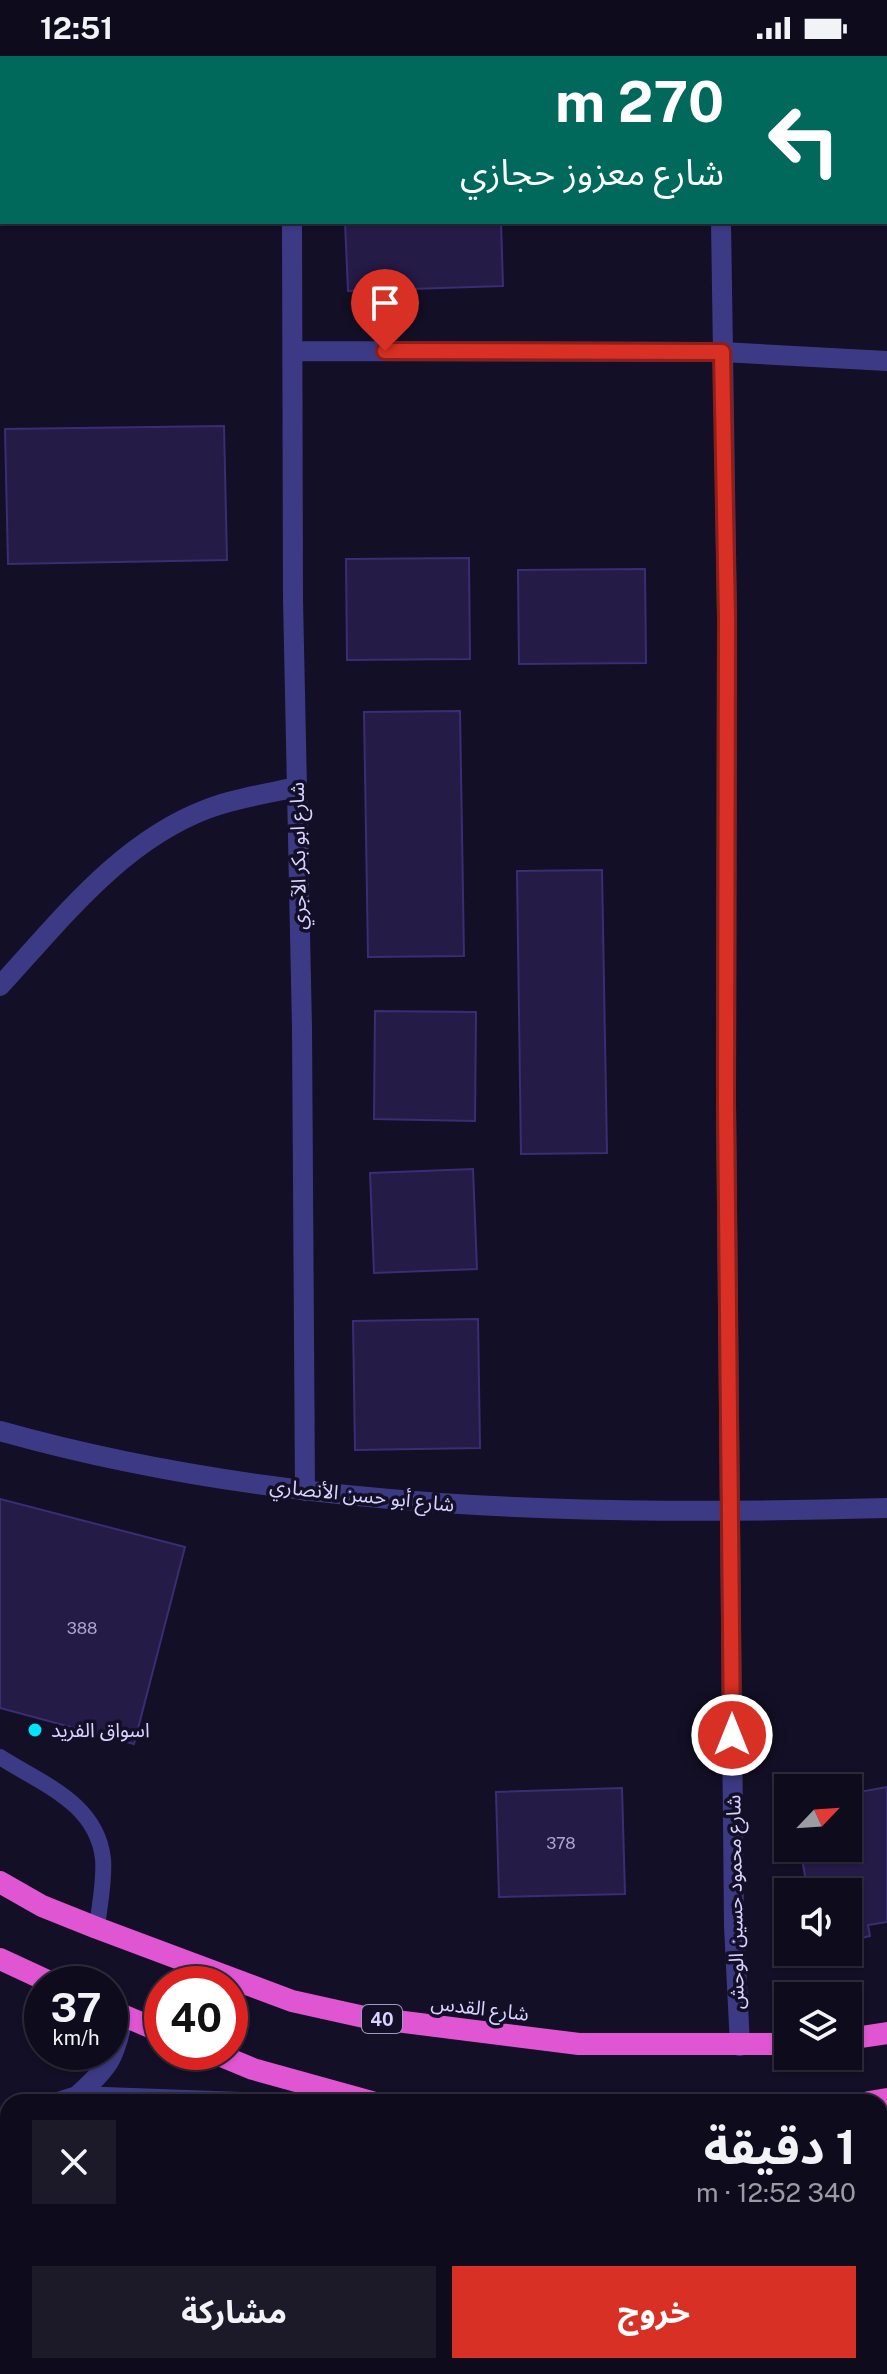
<!DOCTYPE html>
<html lang="ar">
<head>
<meta charset="utf-8">
<style>
	body { margin:0; font-family:"Public Sans","Noto Sans Arabic",sans-serif; background:#1c1929; color:#f1f3f6; direction:rtl; height:100vh; display:flex; flex-direction:column; font-size:30px; white-space:nowrap }
	* { box-sizing:border-box; margin:0 }
	p { font-size:26px; color:#9b9ba3 }
	.icon { flex:none; width:44px; height:44px; fill:none; stroke:currentColor; stroke-width:2; stroke-linecap:round; stroke-linejoin:round }
	.map { position:relative; flex:1; overflow:hidden; direction:ltr }
	.panel { position:absolute; left:0px; top:2038px; width:888px; height:280px; display:flex; flex-direction:column; background:#0e0b1c; border-radius:24px 24px 0 0; box-shadow:0 2px 6px #0004,0 0 0 2px #2e2b3b; direction:rtl }
	.panel>* { flex:none }
	.top-card { position:absolute; left:0px; top:0px; width:888px; height:168px; box-shadow:0 2px 6px #0004,0 0 0 2px #2e2b3b; direction:rtl; background:#00695c; color:#fff; overflow:hidden }
	.needle { width:52px; rotate:65deg }
	.tools { position:absolute; left:774px; top:1718px; display:grid; gap:16px }
	.tools a { display:grid; place-items:center; width:88px; height:88px; border-radius:0px; background:#0e0b1c; box-shadow:0 2px 6px #0004,0 0 0 2px #2e2b3b; font-size:40px }
	.speed { position:absolute; left:24px; top:1910px; display:flex; gap:16px; font-size:40px; font-weight:700; text-align:center }
	.speed>* { display:grid; place-content:center; width:104px; height:104px; border-radius:50%; background:#0e0b1c; box-shadow:0 2px 6px #0004,0 0 0 2px #2e2b3b; line-height:1 }
	.speed small { font-size:20px; font-weight:400 }
	.speed .limit { border:12px solid #d22; background:#fff; color:#111 }
	.pin { position:absolute; display:grid; place-items:center; width:68px; height:68px; color:#fff; margin:-82px -34px; border-radius:50% 50% 50% 0; rotate:-45deg; box-shadow:0 0 8px #0007 }
	.pin .icon { rotate:45deg }
	.me { position:absolute; width:88px; margin:-44px; rotate:0deg; stroke-linejoin:round; filter:drop-shadow(0 0 6px #0008) }
	.turn { display:flex; align-items:center; gap:28px; height:168px; padding:0 32px; font-size:36px }
	.turn .icon { width:104px; height:104px; stroke-width:2.5 }
	.turn b { display:block; font-size:56px; line-height:68px }
	.round { display:grid; place-items:center; flex:none; width:84px; height:84px; border-radius:0px; background:#1c1929 }
	.headline { display:flex; align-items:center; justify-content:space-between; height:136px; padding:0 32px }
	h1 { font-size:48px; font-weight:700; line-height:60px }
	.primary-button { display:flex; gap:16px; margin-top:auto; padding:16px 32px }
	.primary-button a { flex:1; height:92px; border-radius:0px; background:#d93025; color:#fff; font-size:32px; font-weight:700; line-height:92px; text-align:center }
	.primary-button a+a { background:#1c1929; color:#f1f3f6 }
	.status { display:flex; justify-content:space-between; align-items:center; height:56px; padding:0 40px; background:#0e0b1c; direction:ltr }
	.status svg { height:22px; fill:currentColor }
	.map>svg:first-child { display:block }
</style>
</head>
<body>
<div class="status"><b>12:51</b><svg viewBox="0 0 49 12"><path d="M0 12V9h3v3zM5 12V6h3v6zM10 12V3h3v9zM15 12V0h3v12zM26 1h20v11H26zM47 4h2v5h-2z"/></svg></div>
<div class="map">
<svg width="887" height="2318" viewBox="0 0 887 2318">
	<rect width="100%" height="100%" fill="#130f26"/>
	<!-- building -->
	<path fill="#241b47" stroke="#3b2d73" stroke-width="2" d="M345 166H501L503 230 348 235Z
		M224 370 227 504 8 508 5 373Z
		M469 502 470 603 347 604 346 503Z
		M645 513 646 607 519 608 518 514Z
		M460 655 464 900 368 901 364 656Z
		M602 814 607 1097 521 1098 517 815Z
		M375 955 476 956 475 1065 374 1063Z
		M473 1113 477 1213 374 1217 370 1117Z
		M478 1263 480 1392 355 1394 353 1265Z
		M0 1443 185 1491 134 1688 0 1652Z
		M887 1731V1866L868 1869 870 1880 853 1884 851 1873H848V1836H808L800 1792H848V1738Z
		M622 1732 625 1838 499 1841 496 1736Z
		M98 2310H357L359 2318H100Z"/>
	<g fill="none" stroke-linecap="round" stroke-linejoin="round">
		<!-- service -->
		<path stroke="#3d3a85" stroke-width="16" d="M886 35H887
			M0 1701C42 1728 97 1747 103 1803 105 1824 99 1851 97 1872
			M408 2310 409 2318"/>
		<!-- minor -->
		<path stroke="#3d3a85" stroke-width="20" d="M290 0V2
			M292 166 293 543 302 972 305 1435
			M293 295 722 296 887 305
			M0 930C61 864 120 786 207 753 235 742 267 738 296 731
			M0 1375C288 1456 590 1460 887 1452"/>
		<!-- tertiary -->
		<path stroke="#3d3a85" stroke-width="20" d="M720 2V0
			M721 166 727 561 726 1046 734 1870 740 1990
			M77 2040C108 2012 116 2002 123 1960
			M58 2046 77 2040 242 2046
			M0 2063 8 2061"/>
		<!-- trunk -->
		<path stroke="#e055d1" stroke-width="22" d="M0 1826 42 1850 97 1872 292 1945 364 1961 579 1988H788
			M0 1903 54 1928
			M110 1954 162 1976
			M848 1983 887 1977
			M212 1996 253 2013 372 2046
			M869 2046 887 2043"/>
	</g>
	<g fill="none" stroke-linecap="round" stroke-linejoin="round">
		<!-- route casing -->
		<g stroke="#8d1f18" stroke-width="20">
			<path id="route" d="M385 295 722 296 727 561 726 1046 732 1679"/>
		</g>
		<!-- route -->
		<use href="#route" stroke="#d93025" stroke-width="14"/>
	</g>
	<!-- markers -->
	<circle fill="#00e5ff" stroke="#130f26" stroke-width="3" cx="35" cy="1674" r="8"/>
	<g text-anchor="middle" dominant-baseline="central" stroke-width="7" stroke-linejoin="round" paint-order="stroke">
		<!-- number labels -->
		<g font-size="16" fill="#aca6d1">
			<text x="82" y="1572">388</text>
			<text x="561" y="1787">378</text>
		</g>
		<!-- shield labels -->
		<rect fill="#130f26" stroke="#9e99be" stroke-width="2" x="362" y="1949" width="40" height="28" rx="6"/>
		<g font-size="18" font-weight="bold" fill="#d9d4ff">
			<text x="382" y="1963">40</text>
		</g>
		<!-- street labels -->
		<g font-size="20" fill="#d9d4ff" stroke="#130f26">
			<text transform="translate(298 800) rotate(-91)">شارع ابو بكر الآجري</text>
			<text transform="translate(362 1439) rotate(6)">شارع أبو حسن الأنصاري</text>
			<text transform="translate(735 1846) rotate(-91)">شارع محمود حسين الوحش</text>
			<text transform="translate(480 1952) rotate(7)">شارع القدس</text>
		</g>
		<!-- poi labels -->
		<g font-size="20" fill="#d9d4ff" stroke="#130f26" text-anchor="start">
			<text x="51" y="1674">اسواق الفريد</text>
		</g>
	</g>
</svg>
<div class="tools">
<a><svg class="needle" viewBox="-14 -14 28 28"><path d="M0-13l5 13h-10z" fill="#e53935"/><path d="M0 13l5-13h-10z" fill="#9b9ba3"/></svg></a>
<a><svg class="icon" aria-label="sound" viewBox="0 0 24 24"><path d="M4 9h4l5-4v14l-5-4H4zM17 9q2 3 0 6"/></svg></a>
<a><svg class="icon" aria-label="layers" viewBox="0 0 24 24"><path d="M12 4l9 5-9 5-9-5zM3 14l9 5 9-5"/></svg></a>
</div>
<div class="speed"><div>37<small>km/h</small></div><div class="limit">40</div></div>
<div class="pin" style="left:385px;top:295px;background:#d93025"><svg class="icon" aria-label="arrive" viewBox="0 0 24 24"><path d="M6 21V4h12l-3 4 3 4H6"/></svg></div>
<svg class="me" style="left:732px;top:1679px" viewBox="-20 -20 40 40"><circle r="17" fill="#d93025" stroke="#fff" stroke-width="3"/><path d="M0-11L8 9 0 5-8 9z" fill="#fff"/></svg>
<div class="top-card">
<div class="turn"><svg class="icon" aria-label="left" viewBox="0 0 24 24"><path d="M17 20v-9H6M10 6l-5 5 5 5"/></svg><div><b>270 m</b>شارع معزوز حجازي</div></div>
</div>
<section class="panel">
<div class="headline"><div><h1>1 دقيقة</h1><p>340 m · 12:52</p></div><a class="round"><svg class="icon" aria-label="close" viewBox="0 0 24 24"><path d="M6 6l12 12M18 6L6 18"/></svg></a></div>
<div class="primary-button"><a>خروج</a><a>مشاركة</a></div>
</section>
</div>
</body>
</html>
